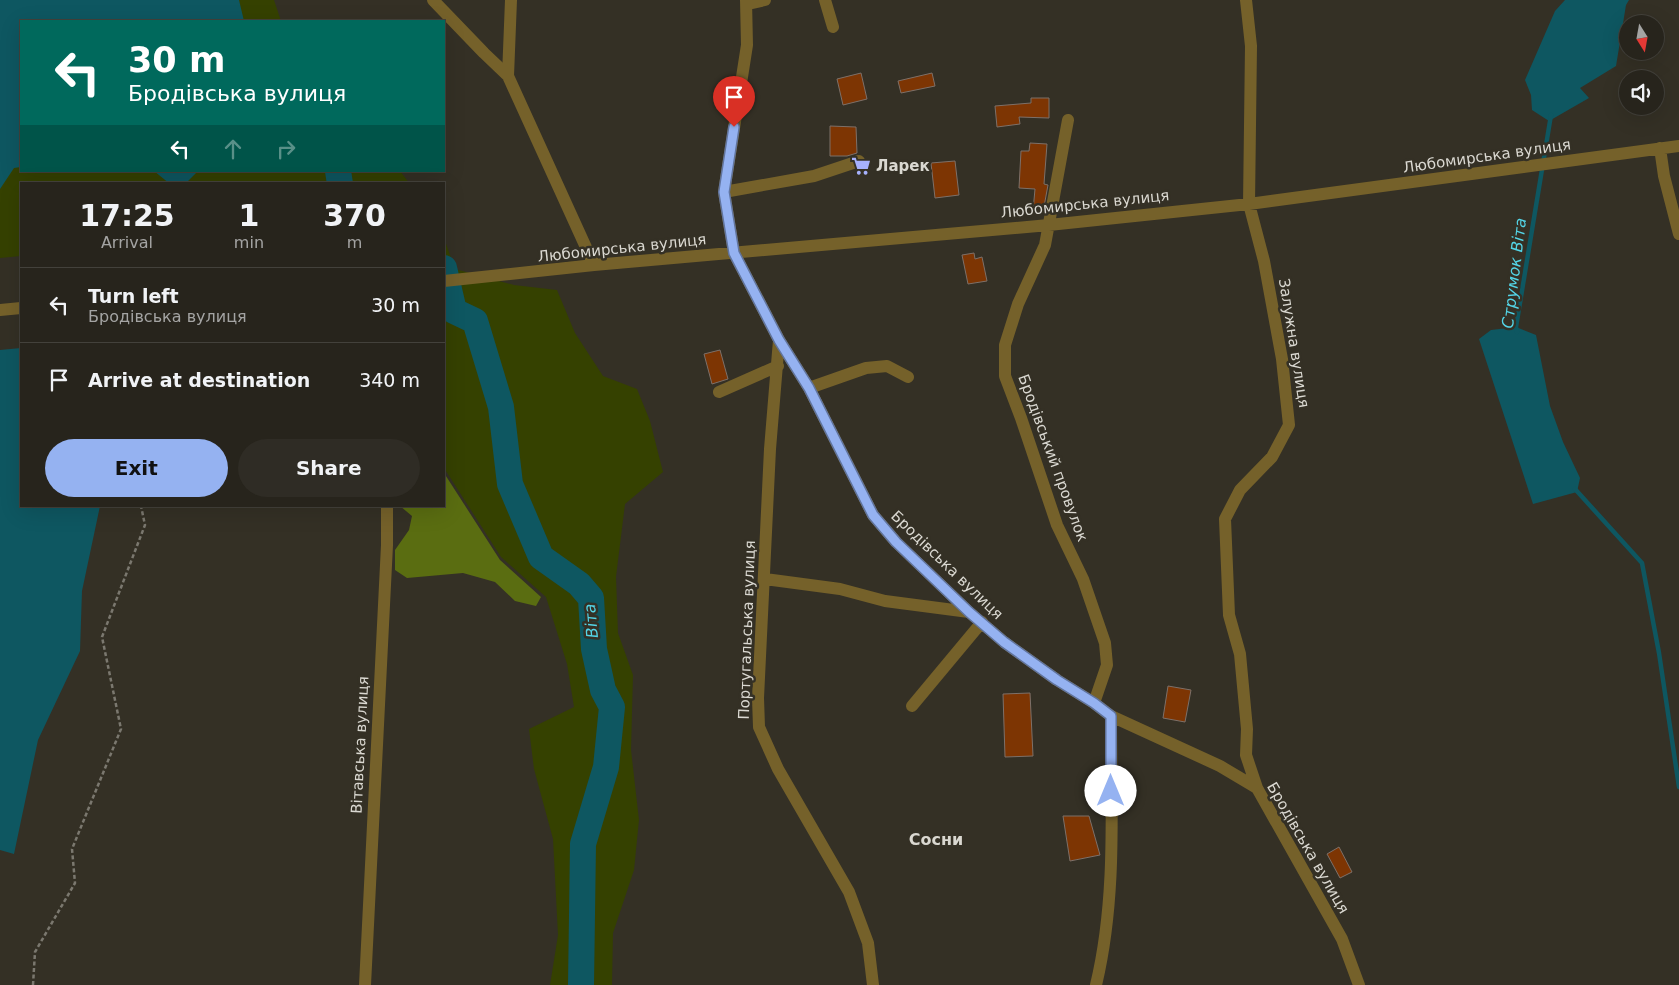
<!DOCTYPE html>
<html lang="en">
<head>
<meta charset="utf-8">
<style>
	body { margin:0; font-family:"DejaVu Sans",sans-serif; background:#2f2c25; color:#f1f3f6; height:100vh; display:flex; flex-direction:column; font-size:19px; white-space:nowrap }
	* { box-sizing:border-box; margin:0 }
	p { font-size:16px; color:#a4a4a3 }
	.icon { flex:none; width:28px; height:28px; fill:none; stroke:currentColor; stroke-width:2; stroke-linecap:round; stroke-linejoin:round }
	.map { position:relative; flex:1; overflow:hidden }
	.side { position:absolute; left:20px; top:182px; width:425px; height:325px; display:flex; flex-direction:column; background:#27241c; border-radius:0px; box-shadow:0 5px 20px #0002,0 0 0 1px #43413b }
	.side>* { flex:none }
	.hud { position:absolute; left:20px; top:20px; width:425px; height:152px; border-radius:0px; box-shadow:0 5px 20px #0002,0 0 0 1px #43413b; background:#00695c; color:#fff; overflow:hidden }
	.needle { width:32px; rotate:169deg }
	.tools { position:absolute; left:1619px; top:15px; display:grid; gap:10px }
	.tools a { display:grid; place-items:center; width:45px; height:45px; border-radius:50%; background:#27241c; box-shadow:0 5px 20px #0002,0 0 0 1px #43413b; font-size:25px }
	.pin { position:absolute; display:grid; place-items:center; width:42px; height:42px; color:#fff; margin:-51px -21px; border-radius:50% 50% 50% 0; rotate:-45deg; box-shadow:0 0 5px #0007 }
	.pin .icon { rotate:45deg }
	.me { position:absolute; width:55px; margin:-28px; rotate:0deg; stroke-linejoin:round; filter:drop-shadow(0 0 4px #0008) }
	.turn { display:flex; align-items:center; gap:18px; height:105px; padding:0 25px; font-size:22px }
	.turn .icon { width:65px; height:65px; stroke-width:2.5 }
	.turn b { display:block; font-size:35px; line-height:42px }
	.lanes { display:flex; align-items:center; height:48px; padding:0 25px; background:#0003; justify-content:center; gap:25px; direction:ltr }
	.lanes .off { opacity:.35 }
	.eta { display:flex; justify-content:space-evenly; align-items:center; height:85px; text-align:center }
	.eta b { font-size:30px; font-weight:600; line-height:35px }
	.button { display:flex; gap:10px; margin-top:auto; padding:10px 25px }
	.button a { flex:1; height:58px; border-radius:30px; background:#95b2f1; color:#111; font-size:20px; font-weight:600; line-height:58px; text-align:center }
	.button a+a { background:#2f2c25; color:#f1f3f6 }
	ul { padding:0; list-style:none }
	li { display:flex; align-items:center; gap:15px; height:75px; padding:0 25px; border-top:1px solid #43413b }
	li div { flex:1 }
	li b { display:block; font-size:19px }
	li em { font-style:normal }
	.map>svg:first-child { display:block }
</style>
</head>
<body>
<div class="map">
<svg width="1679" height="985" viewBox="0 0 1679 985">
	<rect width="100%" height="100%" fill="#343025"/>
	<!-- green -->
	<path fill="#354100" d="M0 0H274L281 21H21V171H400L410 184H21V256L0 258Z
		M444 238 455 269 514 285 557 290 575 333 603 376 637 389 650 421 663 472 625 504 616 577 618 633 633 675 631 750 639 820 634 870 613 933 612 985H550L558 935 553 839 534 769 529 729 574 707 567 664 546 597 501 557 444 468Z"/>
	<!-- forest -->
	<path fill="#5a6d11" d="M444 473 500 560 541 597 536 606 515 601 495 582 463 573 407 578 395 570V550L409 530 412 516 400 506H444Z"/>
	<!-- water -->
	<path fill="#0e5761" d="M0 0H239L244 21H21V167L14 168 0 189Z
		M1565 0H1629L1626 5 1616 66 1580 88 1589 98 1549 121 1532 110 1531 95 1525 80 1555 11Z
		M154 171H198L185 184H170Z
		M1516 327 1536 335 1550 406 1563 442 1580 478 1577 492 1533 504 1479 339 1491 330Z
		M21 348V506H100L82 591 80 651 38 740 14 854 0 850V350Z"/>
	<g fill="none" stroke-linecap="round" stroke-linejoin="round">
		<!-- stream -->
		<path stroke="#0e5761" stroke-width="4.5" d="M1517 332 1516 327 1551 115
			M1575 489 1642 563 1659 653 1679 787"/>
		<!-- river -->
		<path stroke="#0e5761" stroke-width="26" d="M338 171 340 184
			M444 268 454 311 475 321 501 407 510 484 541 557 579 584 591 598 594 649 603 690 612 707 606 767 583 844 581 985"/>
	</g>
	<!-- building -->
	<path fill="#7d3503" stroke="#7d7069" d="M861 73 867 99 843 105 837 79Z
		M932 73 935 86 901 93 898 81Z
		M1031 98H1049V118L1019 117 1020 124 997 127 995 106 1031 103Z
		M830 126 856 127 857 153 847 156H830Z
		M1030 143 1047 144 1044 184 1048 185 1043 212 1033 211 1035 189 1019 188 1021 151H1029Z
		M955 161 959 195 935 198 931 163Z
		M974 253 975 259 982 257 987 281 968 284 962 255Z
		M720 350 728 379 712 384 704 354Z
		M1168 686 1191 690 1185 722 1163 718Z
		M1030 693 1033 756 1005 757 1003 694Z
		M1063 816H1089L1100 855 1070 861Z
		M1339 847 1352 872 1340 878 1327 854Z"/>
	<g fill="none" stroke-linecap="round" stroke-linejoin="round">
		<!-- path -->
		<path stroke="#7b786f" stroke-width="2.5" stroke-dasharray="4 2.5" stroke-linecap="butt" d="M33 985 35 952 75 883 72 849 121 729 102 637 145 525 141 506"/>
		<!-- minor -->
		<path stroke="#75612a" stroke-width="12" d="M433 0 484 53 508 76 594 265
			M746 0 747 45 724 192 734 253 779 340 809 388 873 515 896 542 969 612 1004 642 1057 680 1094 703 1111 716 1220 766 1257 788 1342 939 1359 985
			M825 0 833 27
			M1246 0 1251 46 1249 204 1264 261 1282 359 1289 425 1272 457 1240 490 1225 519 1229 615 1240 654 1247 729 1246 755 1257 788
			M748 4 765 0
			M508 76 511 0
			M1068 120 1045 245 1018 304 1005 345V376L1021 418 1057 525 1083 579 1105 643 1107 665 1094 703
			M1660 148 1664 176 1679 234
			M724 192 814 176 859 161
			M444 281 594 265 1049 225 1249 204 1679 146
			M0 310 21 308
			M779 340 770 449 758 698 759 727 778 769 849 892 868 943 873 985
			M809 388 866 368 887 366 908 377
			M719 392 778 366
			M765 579 840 589 885 601 969 612
			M912 706 982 622
			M365 985 387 545V506
			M1096 985C1117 898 1111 805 1111 716"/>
	</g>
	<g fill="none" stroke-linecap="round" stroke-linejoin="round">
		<!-- route casing -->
		<g stroke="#61749d" stroke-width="12">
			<path id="route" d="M734 127 724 192 734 253 779 340 809 388 873 515 896 542 969 612 1004 642 1057 680 1094 703 1111 716V791"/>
		</g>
		<!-- route -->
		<use href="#route" stroke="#95b2f1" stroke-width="9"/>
	</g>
	<!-- icons -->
	<defs>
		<g id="supermarket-bare" transform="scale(1.5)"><path d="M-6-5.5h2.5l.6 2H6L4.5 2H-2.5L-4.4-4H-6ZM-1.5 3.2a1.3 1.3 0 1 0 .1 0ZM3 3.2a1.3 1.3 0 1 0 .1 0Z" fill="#a6b1fc" stroke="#343025" stroke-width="2.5" paint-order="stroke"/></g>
	</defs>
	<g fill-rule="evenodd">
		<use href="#supermarket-bare" x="861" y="166"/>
	</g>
	<g text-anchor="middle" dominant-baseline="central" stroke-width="5" stroke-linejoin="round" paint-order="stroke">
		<!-- street labels -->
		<g font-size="15" fill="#dad8d1" stroke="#343025">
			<text transform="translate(1487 156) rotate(-8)">Любомирська вулиця</text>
			<text transform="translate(1085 204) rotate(-6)">Любомирська вулиця</text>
			<text transform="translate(622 248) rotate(-6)">Любомирська вулиця</text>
			<text transform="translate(1294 343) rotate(81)">Залужна вулиця</text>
			<text transform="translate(1053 458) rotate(70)">Бродівський провулок</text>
			<text transform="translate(947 565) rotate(44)">Бродівська вулиця</text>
			<text transform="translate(747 630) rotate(-88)">Португальська вулиця</text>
			<text transform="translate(360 745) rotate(-87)">Вітавська вулиця</text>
			<text transform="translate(1308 848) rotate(60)">Бродівська вулиця</text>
		</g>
		<!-- poi labels -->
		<g font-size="15" font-weight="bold" fill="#dad8d1" stroke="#343025" text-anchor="start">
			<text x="876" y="166">Ларек</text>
		</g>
		<!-- water labels -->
		<g font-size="16" font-style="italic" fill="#54d5e7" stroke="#343025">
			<text transform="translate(1514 273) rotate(-83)">Струмок Віта</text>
			<text transform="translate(591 621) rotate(-95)">Віта</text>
		</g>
		<!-- neighbourhood labels -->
		<g font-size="16" font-weight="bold" fill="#dad8d1" stroke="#343025">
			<text x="936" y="839">Сосни</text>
		</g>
	</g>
</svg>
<div class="tools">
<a><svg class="needle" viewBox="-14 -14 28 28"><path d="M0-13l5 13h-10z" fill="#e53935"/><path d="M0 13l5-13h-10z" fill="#a4a4a3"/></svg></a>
<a><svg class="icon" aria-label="sound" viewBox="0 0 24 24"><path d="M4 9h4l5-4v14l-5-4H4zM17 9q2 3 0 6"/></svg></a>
</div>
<div class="pin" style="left:734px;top:127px;background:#d93025"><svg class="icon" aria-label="arrive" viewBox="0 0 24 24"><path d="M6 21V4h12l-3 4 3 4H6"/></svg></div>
<svg class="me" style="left:1111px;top:791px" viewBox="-20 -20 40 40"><circle r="19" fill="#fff"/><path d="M0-13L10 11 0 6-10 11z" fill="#95b2f1"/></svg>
<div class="hud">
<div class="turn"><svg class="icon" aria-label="left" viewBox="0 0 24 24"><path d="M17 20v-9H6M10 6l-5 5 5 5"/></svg><div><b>30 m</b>Бродівська вулиця</div></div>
<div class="lanes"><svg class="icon" aria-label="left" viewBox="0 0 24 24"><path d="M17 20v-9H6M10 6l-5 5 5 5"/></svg><svg class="icon off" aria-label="ahead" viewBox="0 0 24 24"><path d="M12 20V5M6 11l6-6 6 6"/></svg><svg class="icon off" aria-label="right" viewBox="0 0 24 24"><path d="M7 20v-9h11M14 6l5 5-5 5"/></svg></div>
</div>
<section class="side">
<div class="eta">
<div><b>17:25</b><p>Arrival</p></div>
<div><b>1</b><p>min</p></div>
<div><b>370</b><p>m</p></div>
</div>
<ul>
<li><svg class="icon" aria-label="left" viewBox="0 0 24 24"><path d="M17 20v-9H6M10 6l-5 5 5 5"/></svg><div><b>Turn left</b><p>Бродівська вулиця</p></div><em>30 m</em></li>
<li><svg class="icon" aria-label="arrive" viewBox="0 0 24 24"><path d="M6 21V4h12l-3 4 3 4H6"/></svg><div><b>Arrive at destination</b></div><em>340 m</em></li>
</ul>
<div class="button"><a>Exit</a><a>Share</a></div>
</section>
</div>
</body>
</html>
